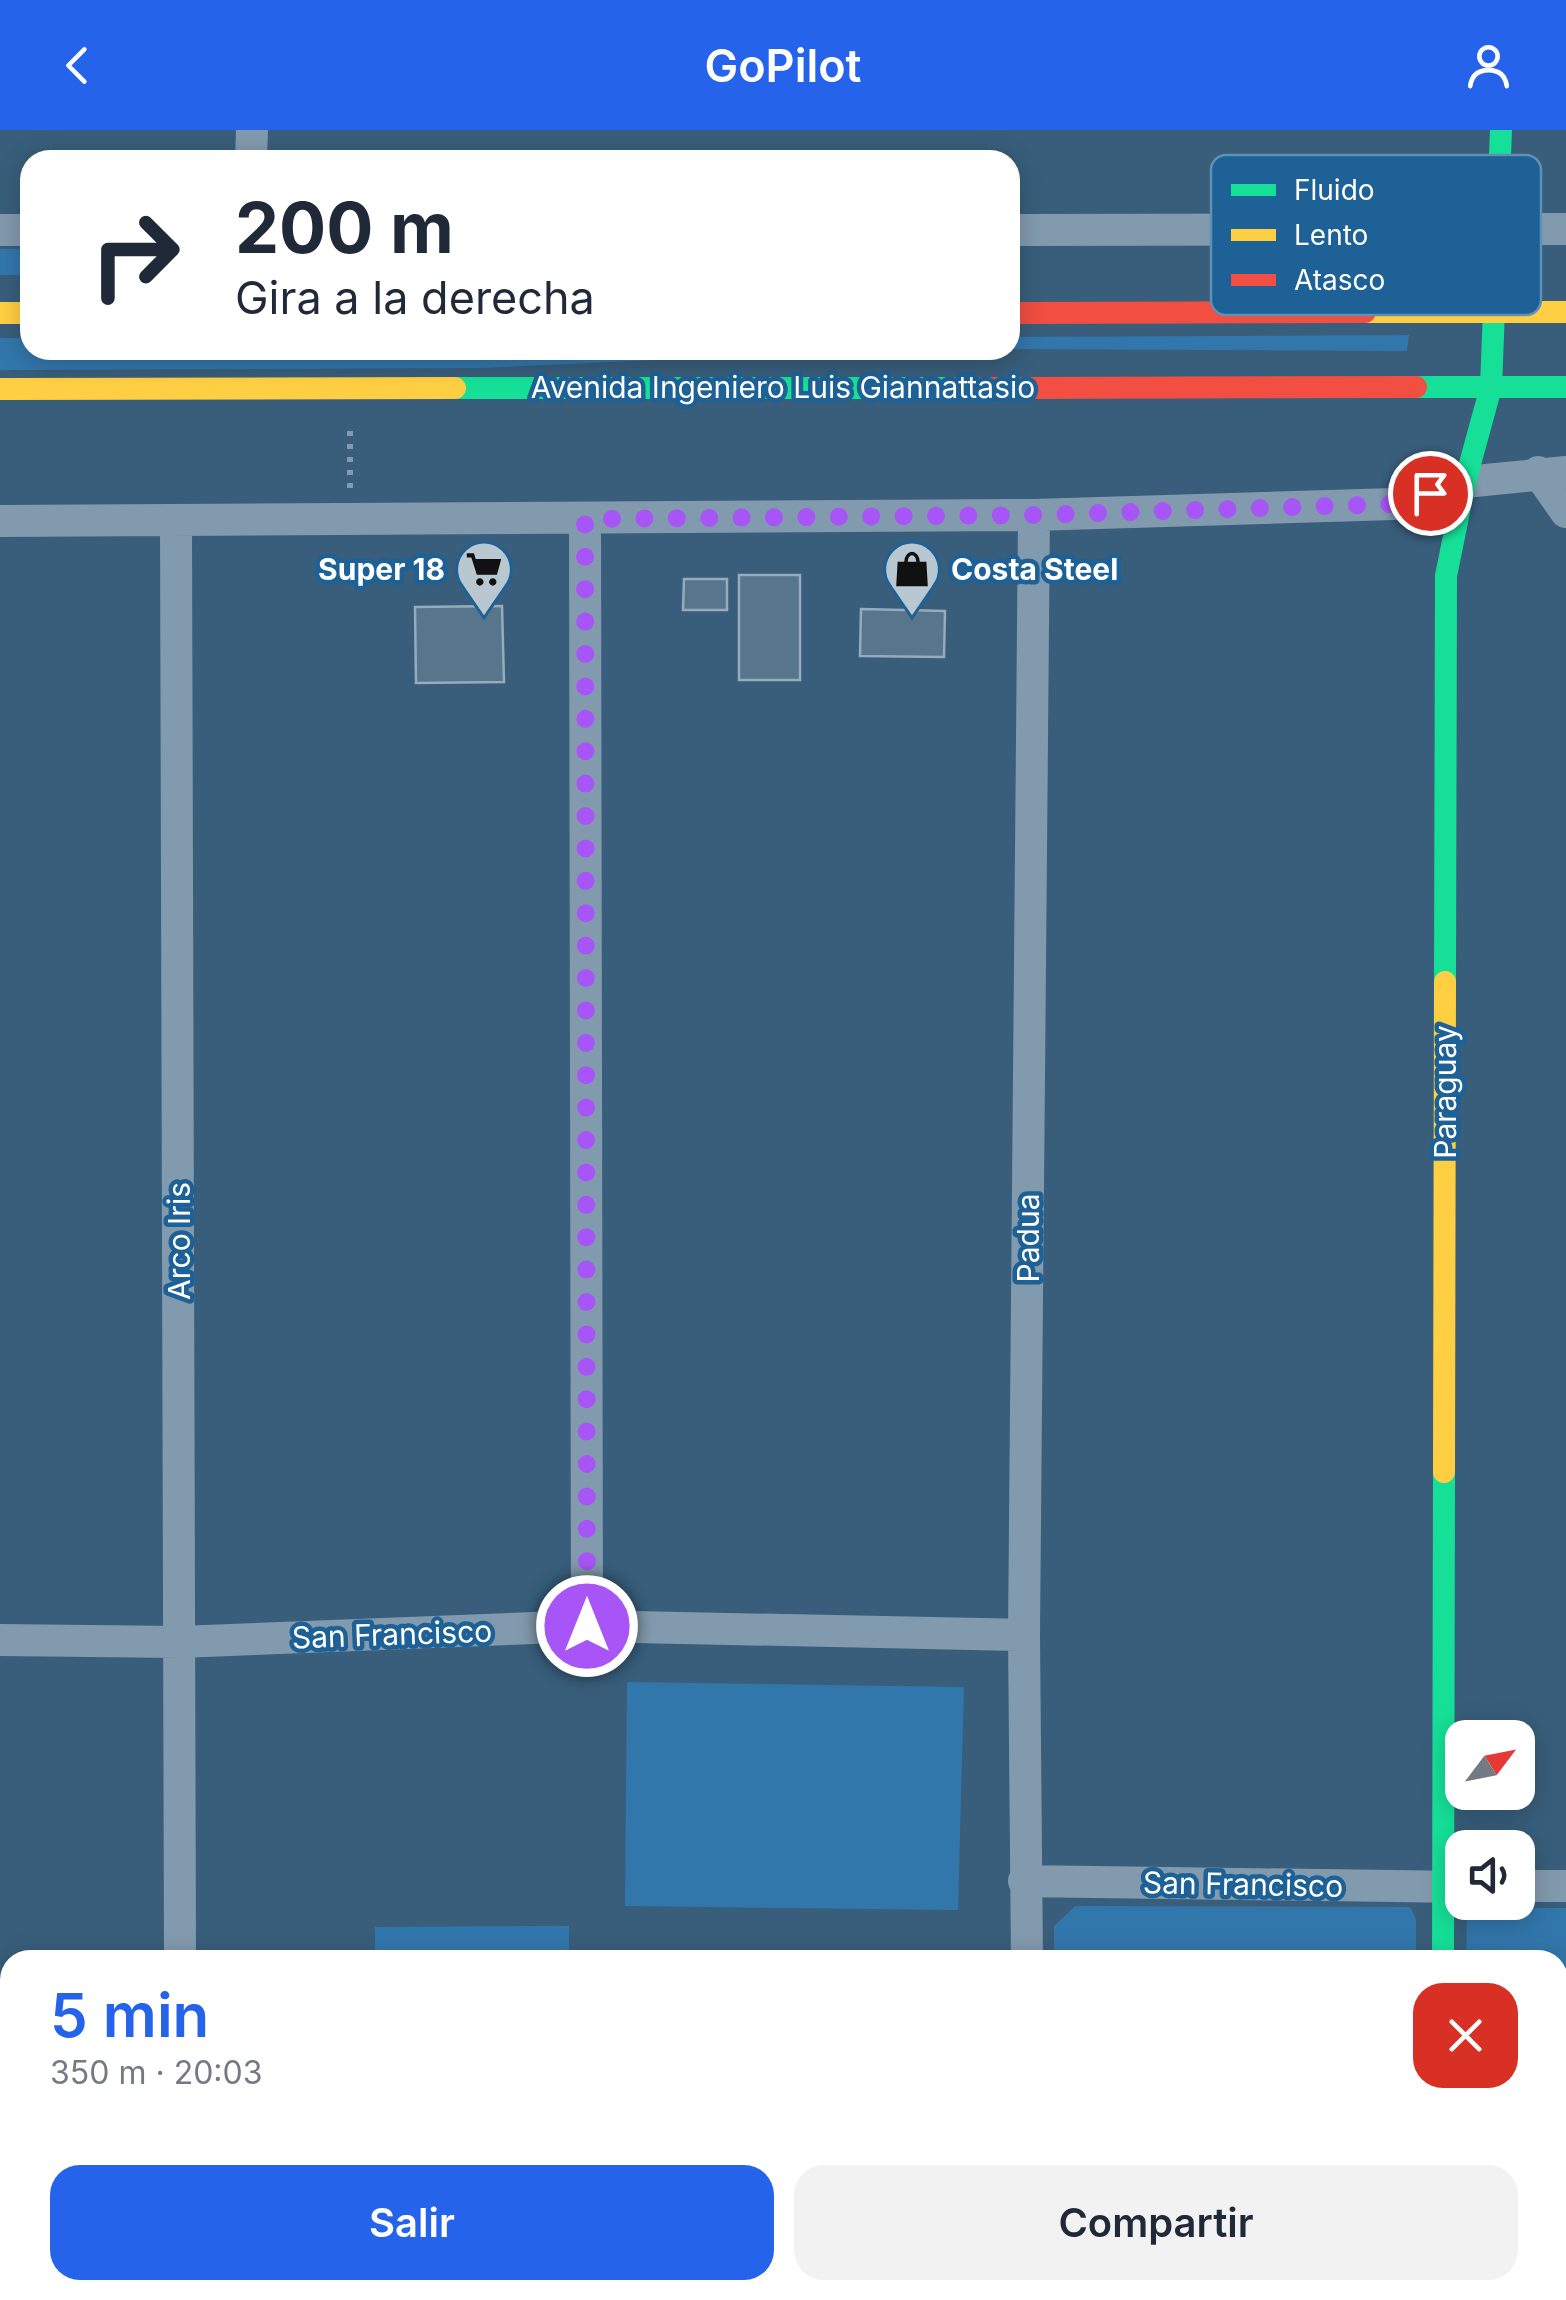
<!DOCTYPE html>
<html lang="es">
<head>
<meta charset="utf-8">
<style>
	body { margin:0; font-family:Inter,sans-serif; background:#f2f2f3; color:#1f2937; height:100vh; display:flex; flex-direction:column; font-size:38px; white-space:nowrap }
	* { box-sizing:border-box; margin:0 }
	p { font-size:32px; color:#747a83 }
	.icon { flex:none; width:55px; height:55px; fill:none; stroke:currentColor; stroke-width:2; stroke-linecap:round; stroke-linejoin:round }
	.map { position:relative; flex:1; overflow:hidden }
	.panel { position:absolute; left:0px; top:1820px; width:1568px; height:350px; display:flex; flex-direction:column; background:#fff; border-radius:30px 30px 0 0; box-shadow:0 5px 25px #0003 }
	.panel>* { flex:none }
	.banner { position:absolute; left:20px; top:20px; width:1000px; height:210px; border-radius:30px; box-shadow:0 5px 25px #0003; background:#fff; color:#1f2937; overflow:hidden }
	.needle { width:65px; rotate:58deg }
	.controls { position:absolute; left:1445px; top:1590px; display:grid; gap:20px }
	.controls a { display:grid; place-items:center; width:90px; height:90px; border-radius:20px; background:#fff; box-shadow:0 5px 25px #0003; font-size:50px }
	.pin { position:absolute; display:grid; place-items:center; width:85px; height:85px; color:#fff; margin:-42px; border:5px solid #fff; border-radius:50%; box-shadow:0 2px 10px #0007 }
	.me { position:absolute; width:110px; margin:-55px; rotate:0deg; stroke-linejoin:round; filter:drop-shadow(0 0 8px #0008) }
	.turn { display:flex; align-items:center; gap:35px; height:210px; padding:0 50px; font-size:45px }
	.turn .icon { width:130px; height:130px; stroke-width:2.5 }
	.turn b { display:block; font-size:70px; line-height:85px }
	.round { display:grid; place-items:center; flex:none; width:105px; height:105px; border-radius:30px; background:#f2f2f3 }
	.head { display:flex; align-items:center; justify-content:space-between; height:170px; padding:0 50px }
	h1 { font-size:60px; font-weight:600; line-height:75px; color:#2563eb }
	.cta { display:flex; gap:20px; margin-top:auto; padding:20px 50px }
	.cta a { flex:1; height:115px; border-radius:30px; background:#2563eb; color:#fff; font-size:40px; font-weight:600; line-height:115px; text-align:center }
	.cta a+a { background:#f2f2f3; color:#1f2937 }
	header { display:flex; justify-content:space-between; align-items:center; height:130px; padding:0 50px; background:#2563eb; color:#fff; font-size:45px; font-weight:600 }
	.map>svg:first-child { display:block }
</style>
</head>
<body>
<header><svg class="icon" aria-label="back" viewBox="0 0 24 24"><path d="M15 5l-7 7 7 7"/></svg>GoPilot<svg class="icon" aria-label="person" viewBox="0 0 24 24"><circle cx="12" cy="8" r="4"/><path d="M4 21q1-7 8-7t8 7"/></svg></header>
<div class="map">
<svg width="1566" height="2170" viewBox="0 0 1566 2170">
	<rect width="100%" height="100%" fill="#385e7b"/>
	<!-- green -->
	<path fill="#3277ac" d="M0 119H30V145H0Z
		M1409 205 1407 221 1010 219V207Z
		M0 208H30V220H876L480 238 0 240Z
		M627 1552 964 1557 958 1780 625 1776Z
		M1075 1776 1410 1777 1416 1789V1830H1061L1054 1823V1796Z
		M1467 1778H1566V1850H1558V1830H1466Z
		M569 1796V1830H375V1797Z"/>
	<!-- building -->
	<path fill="#57758b" stroke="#96abbb" stroke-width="2.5" d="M739 445H800V550H739Z
		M684 449H727V480H683Z
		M502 476 504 552 416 553 415 477Z
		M861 479 945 481 944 527 860 526Z"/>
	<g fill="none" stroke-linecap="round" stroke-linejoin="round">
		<!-- path -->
		<path stroke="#829aad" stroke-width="6" stroke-dasharray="5 8" stroke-linecap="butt" d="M350 301V359"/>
		<!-- street -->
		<path stroke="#829aad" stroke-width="32" d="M251 30 252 0
			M0 100H30
			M1010 100 1566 99
			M1538 342 1566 382
			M585 389 587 1496
			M0 391 1034 385 1394 374 1465 352 1566 342
			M176 391 180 1830
			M0 1510 180 1512 587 1496 1024 1505
			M1024 1751 1462 1757
			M1518 1756H1566
			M1027 1830 1024 1505 1034 385
			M1558 1865H1566
			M0 2134H10
			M180 2170V2160
			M595 2170V2160
			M1025 2170V2160
			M1444 2170V2160"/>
		<!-- fast -->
		<path stroke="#16e098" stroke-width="22" d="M1416 257H1566
			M455 258H970
			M1445 852 1446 446 1465 352 1491 257 1501 0
			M1443 1830 1444 1342"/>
		<!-- slow -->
		<path stroke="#ffcf43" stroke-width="22" d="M1365 182H1566
			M0 183H30
			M0 259 455 258
			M1444 1342 1445 852"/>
		<!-- jam -->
		<path stroke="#f24e42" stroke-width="22" d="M1010 183 1365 182
			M970 258 1416 257"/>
	</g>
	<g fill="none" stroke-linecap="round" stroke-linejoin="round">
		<!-- route -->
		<path stroke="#a855f7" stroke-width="18" stroke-dasharray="0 32.4" d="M587 1496 585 389 1034 385 1394 374 1430 363"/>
	</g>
	<!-- icons -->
	<defs>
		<g id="supermarket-pin" transform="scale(2.875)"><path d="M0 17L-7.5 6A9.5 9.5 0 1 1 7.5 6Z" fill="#b9c7d1" stroke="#1d6196"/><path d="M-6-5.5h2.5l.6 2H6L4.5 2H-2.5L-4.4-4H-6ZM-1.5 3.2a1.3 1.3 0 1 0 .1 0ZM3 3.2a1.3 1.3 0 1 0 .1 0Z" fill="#111"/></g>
		<g id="shop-pin" transform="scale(2.875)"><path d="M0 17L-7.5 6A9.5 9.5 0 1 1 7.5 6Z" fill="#b9c7d1" stroke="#1d6196"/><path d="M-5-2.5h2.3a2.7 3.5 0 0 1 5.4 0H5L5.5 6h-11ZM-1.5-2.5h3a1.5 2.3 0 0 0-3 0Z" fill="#111"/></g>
	</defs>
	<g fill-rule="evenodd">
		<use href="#supermarket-pin" x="484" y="439"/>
		<use href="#shop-pin" x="912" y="439"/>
	</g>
	<g text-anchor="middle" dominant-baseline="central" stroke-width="9" stroke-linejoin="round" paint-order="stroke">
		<!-- street labels -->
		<g font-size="30" fill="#fff" stroke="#1d6196">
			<text x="783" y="257">Avenida Ingeniero Luis Giannattasio</text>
			<text transform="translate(1445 962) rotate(-90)">Paraguay</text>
			<text transform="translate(1028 1108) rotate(-90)">Padua</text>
			<text transform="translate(179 1111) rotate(-90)">Arco Iris</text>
			<text transform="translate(392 1504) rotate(-2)">San Francisco</text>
			<text transform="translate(1243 1754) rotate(1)">San Francisco</text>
		</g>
		<!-- poi labels -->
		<g font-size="30" font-weight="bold" fill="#fff" stroke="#1d6196" text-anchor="end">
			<text x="445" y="439">Super 18</text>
			<text x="951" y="439" text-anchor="start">Costa Steel</text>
		</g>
	</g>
	<!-- legend -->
	<rect x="1211" y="25" width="330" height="160" rx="15" fill="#1d6196" stroke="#6190b6" stroke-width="2.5"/>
	<rect x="1231" y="54" width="45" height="12" fill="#16e098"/>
	<rect x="1231" y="99" width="45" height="12" fill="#ffcf43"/>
	<rect x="1231" y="144" width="45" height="12" fill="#f24e42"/>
	<g font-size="28" fill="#fff">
		<text x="1294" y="70">Fluido</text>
		<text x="1294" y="115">Lento</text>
		<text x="1294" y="160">Atasco</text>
	</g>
</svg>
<div class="controls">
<a><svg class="needle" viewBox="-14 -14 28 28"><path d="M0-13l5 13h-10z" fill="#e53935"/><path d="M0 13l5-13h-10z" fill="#747a83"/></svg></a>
<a><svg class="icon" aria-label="sound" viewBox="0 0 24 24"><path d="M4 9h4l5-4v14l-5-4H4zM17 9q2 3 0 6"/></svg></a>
</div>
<div class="pin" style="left:1430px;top:363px;background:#d93025"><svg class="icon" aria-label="arrive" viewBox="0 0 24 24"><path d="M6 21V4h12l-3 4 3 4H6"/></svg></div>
<svg class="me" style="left:587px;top:1496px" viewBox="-20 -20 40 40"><circle r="17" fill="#a855f7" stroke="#fff" stroke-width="3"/><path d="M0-11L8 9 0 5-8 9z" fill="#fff"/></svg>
<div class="banner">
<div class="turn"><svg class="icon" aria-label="right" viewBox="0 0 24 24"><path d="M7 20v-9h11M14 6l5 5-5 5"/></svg><div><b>200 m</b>Gira a la derecha</div></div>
</div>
<section class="panel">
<div class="head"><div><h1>5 min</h1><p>350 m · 20:03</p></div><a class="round" style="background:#d93025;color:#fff"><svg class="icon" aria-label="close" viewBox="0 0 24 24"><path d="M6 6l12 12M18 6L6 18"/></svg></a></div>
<div class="cta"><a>Salir</a><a>Compartir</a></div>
</section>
</div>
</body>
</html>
